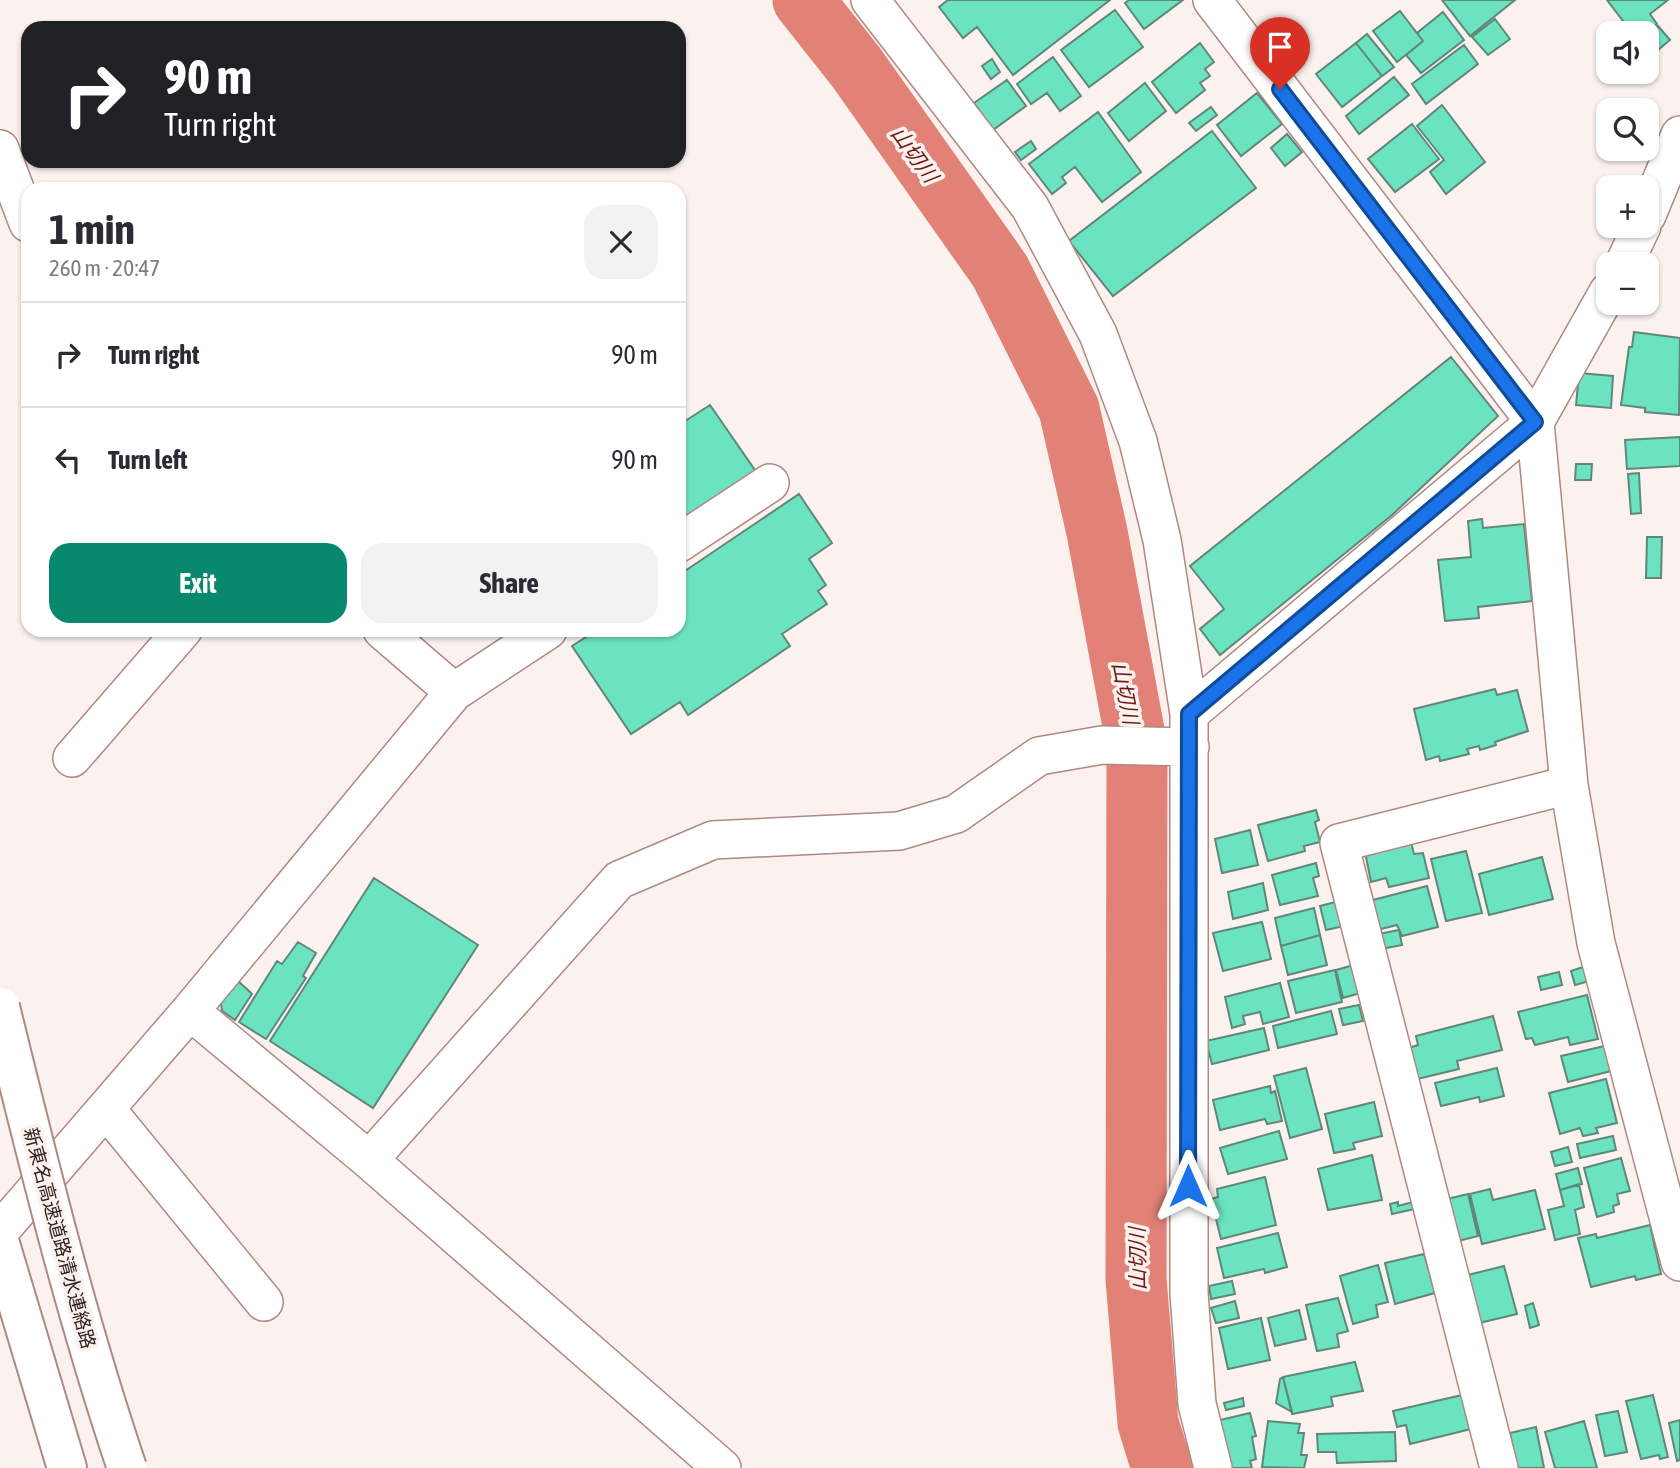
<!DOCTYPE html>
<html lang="en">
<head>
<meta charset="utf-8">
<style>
	body { margin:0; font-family:"Asap Condensed","Noto Sans JP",sans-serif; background:#f2f2f3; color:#2b2b33; height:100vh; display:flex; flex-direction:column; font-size:26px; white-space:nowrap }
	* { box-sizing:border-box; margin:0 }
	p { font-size:23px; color:#7c7c81 }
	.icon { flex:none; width:38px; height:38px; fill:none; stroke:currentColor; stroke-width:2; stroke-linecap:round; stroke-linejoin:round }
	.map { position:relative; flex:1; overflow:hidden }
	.details { position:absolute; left:21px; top:182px; width:665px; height:455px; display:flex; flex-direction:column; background:#fff; border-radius:21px; box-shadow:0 2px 5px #0004 }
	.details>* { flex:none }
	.hud { position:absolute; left:21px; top:21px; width:665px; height:147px; border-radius:21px; box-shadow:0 2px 5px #0004; background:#202124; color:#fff; overflow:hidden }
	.fabs { position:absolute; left:1596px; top:21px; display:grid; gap:14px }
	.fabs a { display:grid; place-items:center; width:63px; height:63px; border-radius:14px; background:#fff; box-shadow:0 2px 5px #0004; font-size:35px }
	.pin { position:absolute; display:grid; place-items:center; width:60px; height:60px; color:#fff; margin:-72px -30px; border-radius:50% 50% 50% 0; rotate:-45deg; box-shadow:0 0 7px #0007 }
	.pin .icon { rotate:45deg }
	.me { position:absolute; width:77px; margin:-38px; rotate:0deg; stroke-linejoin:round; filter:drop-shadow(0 0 5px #0008) }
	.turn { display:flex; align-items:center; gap:24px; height:147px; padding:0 28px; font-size:32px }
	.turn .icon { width:91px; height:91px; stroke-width:2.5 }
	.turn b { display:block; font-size:49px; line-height:60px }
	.round { display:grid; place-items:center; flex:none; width:74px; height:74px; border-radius:21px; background:#f2f2f3 }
	.head { display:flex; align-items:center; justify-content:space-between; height:119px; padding:0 28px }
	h1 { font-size:42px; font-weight:700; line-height:52px }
	.primary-button { display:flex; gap:14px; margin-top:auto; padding:14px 28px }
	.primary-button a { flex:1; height:80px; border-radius:21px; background:#08896d; color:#fff; font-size:28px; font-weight:700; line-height:80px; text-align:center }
	.primary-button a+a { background:#f2f2f3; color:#2b2b33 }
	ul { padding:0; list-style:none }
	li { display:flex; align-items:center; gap:21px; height:105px; padding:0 28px; border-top:2px solid #e1e1e2 }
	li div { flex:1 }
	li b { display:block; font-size:26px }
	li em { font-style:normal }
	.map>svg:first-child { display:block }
</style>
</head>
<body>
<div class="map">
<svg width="1680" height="1468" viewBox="0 0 1680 1468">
	<rect width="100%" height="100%" fill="#fbf2f0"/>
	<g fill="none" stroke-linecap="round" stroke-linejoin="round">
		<!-- river -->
		<path stroke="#e28277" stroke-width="61" d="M803 0 856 67 1000 271 1069 409 1097 532 1137 747 1136 1279 1148 1423 1162 1468"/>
	</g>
	<!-- building -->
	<path fill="#6ce3c0" stroke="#5f877a" stroke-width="2" d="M948 0H1110L1013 75 977 27 963 38 939 7Z
		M1129 0H1183L1144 29 1125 3Z
		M1442 0H1515L1470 36Z
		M1607 0H1668L1650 14 1657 24 1645 33H1639L1634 27 1630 30Z
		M1115 10 1143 47 1089 87 1061 50Z
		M1400 11 1423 41 1397 62 1373 31Z
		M1443 12 1464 40 1421 73 1406 55 1423 41 1417 33Z
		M1495 19 1510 39 1488 55 1472 37Z
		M1658 26 1670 40 1651 56 1647 50V34Z
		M1367 34 1394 67 1382 76 1356 43Z
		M1200 43 1214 62 1205 69 1210 76 1200 83 1205 90 1176 113 1152 82Z
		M1356 43 1382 76 1342 107 1316 74Z
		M1464 45 1478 64 1426 104 1412 84Z
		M1053 57 1081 96 1060 111 1047 93 1031 104 1017 84Z
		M992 59 1000 72 991 79 982 66Z
		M1394 77 1409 95 1359 134 1346 116Z
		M1007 80 1026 106 993 130 974 103Z
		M1145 83 1166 111 1129 141 1108 113Z
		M1257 93 1282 124 1241 156 1217 125Z
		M1442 105 1485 162 1446 194 1430 172 1444 160 1417 126Z
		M1211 107 1217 115 1196 131 1189 123Z
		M1098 112 1141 172 1102 202 1075 167 1062 177 1066 183 1052 194 1029 164Z
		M1412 124 1439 159 1395 192 1368 159Z
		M1212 131 1256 188 1113 296 1069 241Z
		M1287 134 1302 152 1285 166 1271 148Z
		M1031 141 1036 149 1021 160 1015 152Z
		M1634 332 1680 338 1679 415 1645 412V408L1621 405 1629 347H1632Z
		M1451 357 1498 416 1392 515 1220 655 1200 629 1224 609 1190 566Z
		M1579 373 1613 376 1611 408 1576 405Z
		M710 405 757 473 679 525V425Z
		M1680 437V466L1627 469 1625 440Z
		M1576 464H1592L1591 480H1575Z
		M1639 473 1641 513 1631 514 1628 474Z
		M799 494 832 543 809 559 826 585 818 591 827 604 782 634 790 646 688 715 680 702 631 734 572 646 597 630H679V575Z
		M1482 519 1483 528 1524 524 1532 601 1478 607 1479 618 1445 621 1438 560 1471 557 1468 521Z
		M1647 537H1662L1661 578H1646Z
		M1495 689 1497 695 1517 690 1528 731 1495 742 1496 745 1480 750 1479 746 1467 749 1469 754 1440 761 1439 756 1426 760 1414 709Z
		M1316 810 1319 820 1315 822 1320 842 1304 846 1305 851 1268 861 1258 825Z
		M1250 830 1258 865 1222 873 1215 839Z
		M1411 842 1414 854 1423 853 1429 878 1389 887 1386 878 1371 882 1365 852Z
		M1466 851 1482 913 1446 921 1431 859Z
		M1542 857 1553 899 1489 915 1479 874Z
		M1316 863 1319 876 1313 878 1318 896 1280 905 1272 875Z
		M374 878 478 945 373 1108 270 1041Z
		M1263 883 1268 910 1233 919 1228 892Z
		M1427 886 1438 927 1402 936 1397 925 1377 930 1369 901Z
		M1339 901 1344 926 1326 930 1320 906Z
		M1314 908 1320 935 1281 946 1275 918Z
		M1262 922 1271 959 1223 971 1213 933Z
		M1399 930 1402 945 1376 950 1373 935Z
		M1320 935 1327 965 1288 975 1281 946Z
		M298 942 316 953 303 976 306 978 266 1039 239 1022 277 961 282 964Z
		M1357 964 1364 992 1343 998 1336 970Z
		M1586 966 1589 981 1575 985 1571 971Z
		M1335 970 1342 1002 1296 1013 1288 981Z
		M1559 972 1562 985 1541 990 1538 977Z
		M234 977 252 994 235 1020 222 1011 220 995Z
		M1280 983 1289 1017 1263 1024 1260 1012 1243 1016 1245 1024 1232 1028 1225 997Z
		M1587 995 1598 1039 1570 1045 1568 1037 1535 1045 1532 1038 1526 1039 1518 1012Z
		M1359 1005 1363 1021 1343 1025 1339 1009Z
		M1331 1011 1337 1034 1278 1048 1273 1026Z
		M1493 1016 1502 1050 1457 1061 1459 1069 1413 1080 1406 1049 1418 1045 1416 1036Z
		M1264 1028 1269 1050 1212 1064 1206 1041Z
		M1609 1045 1615 1070 1568 1082 1561 1056Z
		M1306 1068 1322 1129 1290 1138 1274 1076Z
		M1497 1068 1504 1096 1480 1102 1479 1097 1441 1106 1435 1083Z
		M1606 1079 1617 1123 1596 1128 1598 1133 1583 1136 1580 1128 1560 1134 1549 1093Z
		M1270 1086 1271 1093 1275 1091 1282 1121 1267 1124 1265 1119 1220 1130 1213 1100Z
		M1374 1102 1382 1136 1353 1143 1355 1149 1334 1153 1325 1114Z
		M1279 1131 1287 1159 1228 1174 1220 1148Z
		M1613 1136 1616 1150 1580 1158 1577 1144Z
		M1568 1147 1572 1162 1555 1166 1551 1152Z
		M1372 1155 1382 1200 1328 1210 1318 1169Z
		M1621 1158 1630 1191 1617 1194 1619 1204 1613 1206 1614 1212 1597 1217 1584 1168Z
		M1578 1168 1582 1184 1560 1190 1556 1174Z
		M1265 1177 1276 1225 1221 1239 1211 1199 1218 1197 1217 1189Z
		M1579 1184 1584 1207 1575 1210 1580 1234 1555 1240 1548 1210 1564 1206 1560 1190Z
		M1490 1189 1493 1200 1535 1190 1545 1229 1482 1244 1470 1194Z
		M1468 1194 1478 1236 1454 1242 1443 1200Z
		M1417 1201 1419 1208 1392 1214 1390 1204 1398 1202V1206Z
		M1650 1225 1661 1274 1636 1280 1635 1276 1591 1287 1578 1238 1596 1234 1597 1238Z
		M1278 1233 1287 1267 1265 1273 1264 1269 1224 1278 1217 1248Z
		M1424 1254 1435 1293 1395 1304 1385 1263Z
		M1378 1265 1388 1302 1376 1305 1378 1317 1353 1324 1340 1276Z
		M1504 1266 1517 1314 1475 1324 1464 1276Z
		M1232 1281 1235 1294 1211 1299 1209 1286Z
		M1338 1298 1348 1331 1337 1334 1339 1347 1317 1351 1306 1305Z
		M1235 1301 1239 1318 1216 1323 1211 1308Z
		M1533 1303 1539 1325 1530 1328 1525 1306Z
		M1299 1310 1306 1339 1275 1346 1268 1318Z
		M1261 1318 1270 1360 1228 1369 1219 1328Z
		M1355 1362 1363 1391 1331 1397 1333 1406 1292 1414 1283 1377Z
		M1283 1377 1292 1412 1276 1403 1280 1379Z
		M1462 1395 1471 1429 1410 1444 1406 1425 1397 1427 1393 1411Z
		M1653 1395 1668 1457 1660 1459 1659 1455 1641 1459 1626 1401Z
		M1243 1398 1244 1406 1226 1410 1224 1403Z
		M1618 1411 1627 1452 1605 1456 1596 1415Z
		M1250 1413 1256 1436 1252 1437 1256 1459 1250 1461 1252 1468H1227L1220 1420Z
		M1680 1420V1460L1677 1461 1669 1423Z
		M1268 1421 1300 1424 1298 1433H1304L1301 1455H1307L1304 1468 1262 1467Z
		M1584 1421 1597 1468H1555L1545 1432Z
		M1536 1427 1544 1468H1517L1510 1433Z
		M1395 1432 1396 1461 1337 1463 1336 1452H1318L1317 1434Z"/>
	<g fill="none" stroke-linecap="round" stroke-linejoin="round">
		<!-- street casing -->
		<g stroke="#b08883" stroke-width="40">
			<path id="street" d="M870 0 1030 207 1098 334 1138 441 1162 540 1189 714V1293L1197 1404 1213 1468
				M1212 0 1535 422 1569 785 1596 943 1680 1262
				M0 149 28 223
				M1647 215 1680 135
				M1624 264 1642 226
				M679 543 770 483
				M382 630 454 692
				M1189 714 1535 422 1608 292
				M72 758 183 630
				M190 1011 369 1160 619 880 713 840 899 831 956 814 1039 756 1102 745 1190 747
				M106 1109 264 1302
				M369 1160 722 1468
				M0 1231 190 1011 454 692 548 630
				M1499 1468 1339 843 1569 785"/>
		</g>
		<!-- highway casing -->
		<g stroke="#b08883" stroke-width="42">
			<path id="highway" d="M0 1244 67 1468"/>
		</g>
		<!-- street -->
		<use href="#street" stroke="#fff" stroke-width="37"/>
		<!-- highway -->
		<use href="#highway" stroke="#fff" stroke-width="38"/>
		<!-- highway-bridge casing -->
		<g stroke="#b08883" stroke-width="42" stroke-linecap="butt">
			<path id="highway-bridge" d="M0 1007C38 1162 76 1317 127 1468"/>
		</g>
		<!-- highway-bridge -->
		<use href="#highway-bridge" stroke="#fff" stroke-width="38"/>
	</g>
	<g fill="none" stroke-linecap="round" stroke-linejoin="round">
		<!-- route casing -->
		<g stroke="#114b97" stroke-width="18">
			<path id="route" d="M1188 1186 1189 714 1535 422 1280 89"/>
		</g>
		<!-- route -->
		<use href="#route" stroke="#1a73e8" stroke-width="12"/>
	</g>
	<g text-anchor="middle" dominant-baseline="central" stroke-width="7" stroke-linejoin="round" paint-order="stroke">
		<!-- street labels -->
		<g font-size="19" fill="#30201e" stroke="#fbf2f0">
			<text transform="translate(60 1238) rotate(75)">新東名高速道路清水連絡路</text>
		</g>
		<!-- water labels -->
		<g font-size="21" font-style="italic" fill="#6f1915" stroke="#fbf2f0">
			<text transform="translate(915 154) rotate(54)">山切川</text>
			<text transform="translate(1126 693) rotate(79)">山切川</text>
			<text transform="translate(1137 1259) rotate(-91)">山切川</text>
		</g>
	</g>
</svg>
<div class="fabs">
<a><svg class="icon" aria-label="sound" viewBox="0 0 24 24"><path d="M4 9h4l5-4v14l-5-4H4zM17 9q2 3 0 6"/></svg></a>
<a><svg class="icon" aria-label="search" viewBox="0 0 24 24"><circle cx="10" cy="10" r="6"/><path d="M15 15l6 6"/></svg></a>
<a>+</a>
<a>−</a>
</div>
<div class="pin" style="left:1280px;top:89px;background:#d93025"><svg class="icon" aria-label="arrive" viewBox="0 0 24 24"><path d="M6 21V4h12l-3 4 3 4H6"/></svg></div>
<svg class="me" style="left:1188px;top:1186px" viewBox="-20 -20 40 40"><path d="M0-17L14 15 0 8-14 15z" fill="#1a73e8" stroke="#fff" stroke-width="4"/></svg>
<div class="hud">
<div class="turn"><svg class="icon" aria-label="right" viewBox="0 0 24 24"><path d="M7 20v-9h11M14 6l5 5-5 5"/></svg><div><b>90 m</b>Turn right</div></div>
</div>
<section class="details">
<div class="head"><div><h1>1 min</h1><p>260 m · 20:47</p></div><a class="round"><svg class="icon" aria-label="close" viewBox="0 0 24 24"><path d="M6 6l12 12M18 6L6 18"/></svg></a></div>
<ul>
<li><svg class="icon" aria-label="right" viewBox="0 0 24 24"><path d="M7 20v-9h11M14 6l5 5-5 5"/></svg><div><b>Turn right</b></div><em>90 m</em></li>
<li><svg class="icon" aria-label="left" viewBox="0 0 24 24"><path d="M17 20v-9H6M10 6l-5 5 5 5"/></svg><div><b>Turn left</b></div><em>90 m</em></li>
</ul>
<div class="primary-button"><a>Exit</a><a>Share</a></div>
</section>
</div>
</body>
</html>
